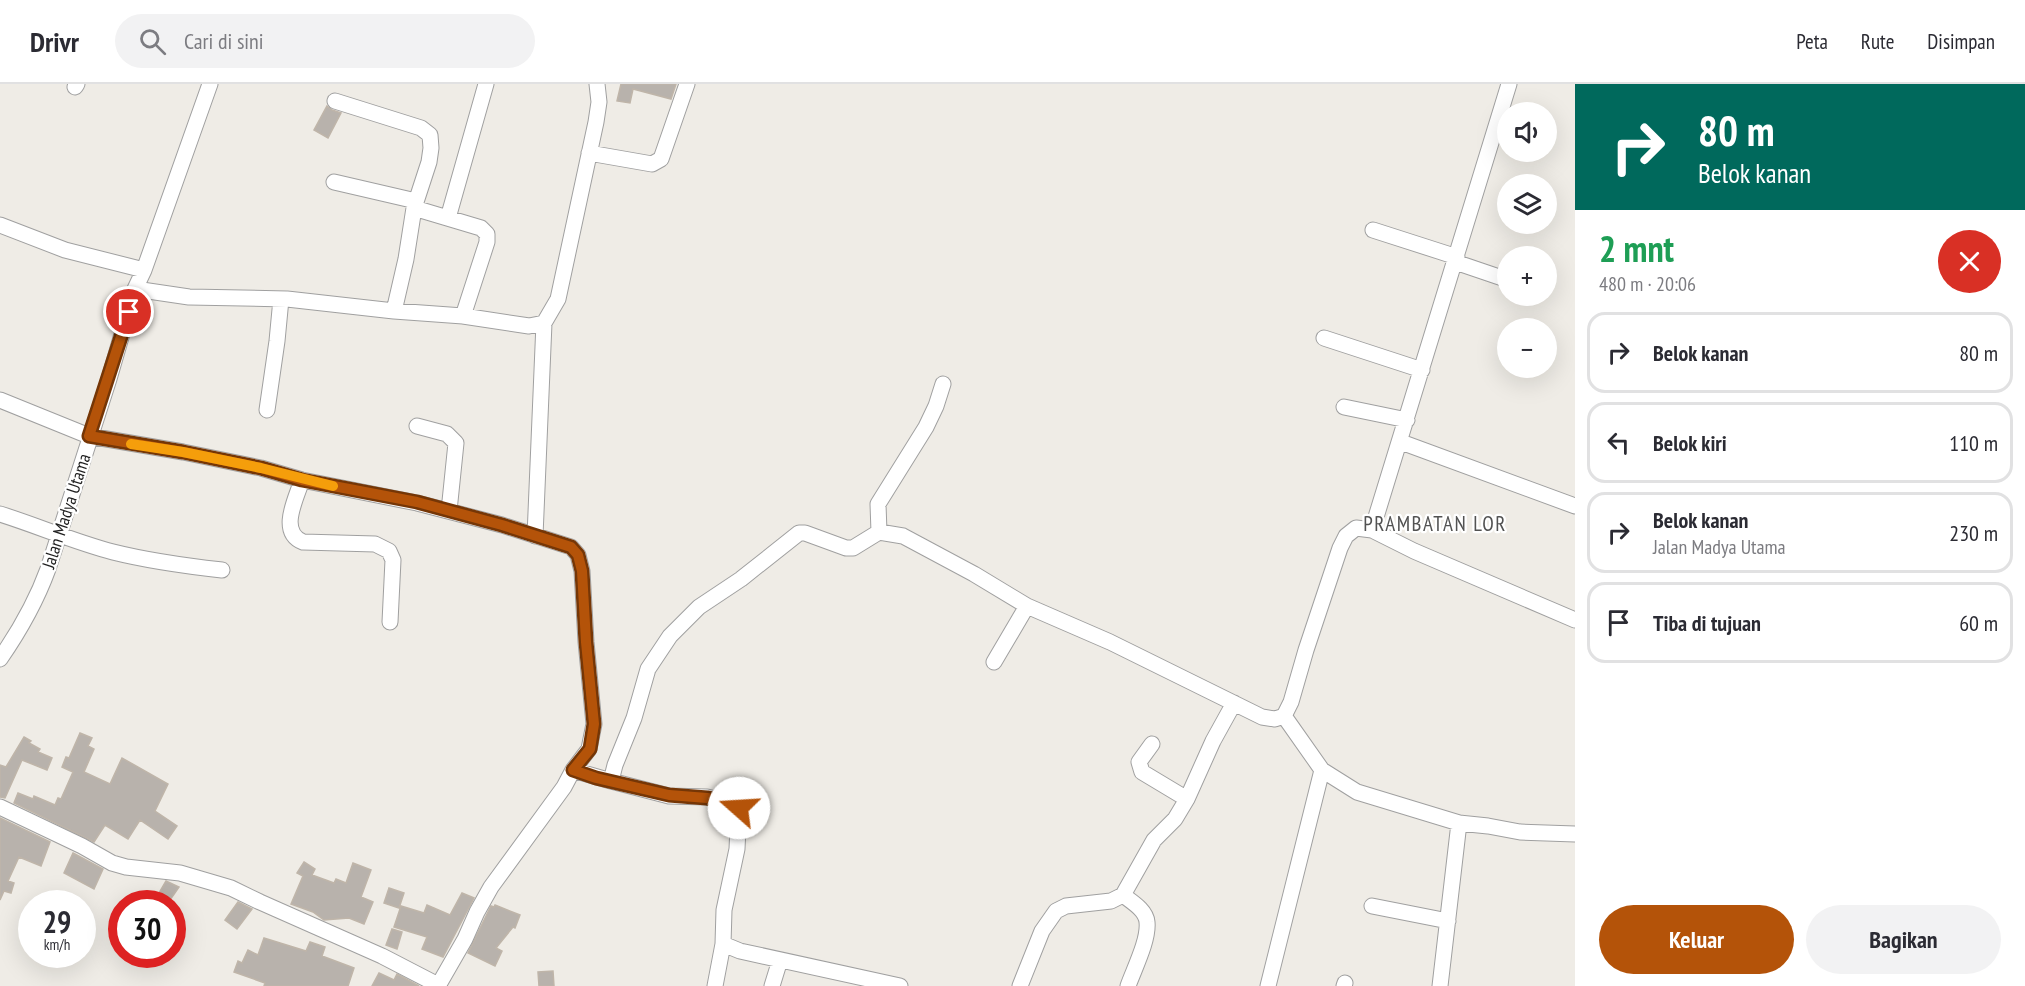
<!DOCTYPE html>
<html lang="id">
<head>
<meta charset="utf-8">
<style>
	body { margin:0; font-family:"PT Sans Narrow",sans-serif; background:#f2f2f3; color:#2b2b33; height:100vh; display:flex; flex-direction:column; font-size:22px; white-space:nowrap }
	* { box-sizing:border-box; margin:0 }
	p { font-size:20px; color:#7c7c81 }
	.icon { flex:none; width:33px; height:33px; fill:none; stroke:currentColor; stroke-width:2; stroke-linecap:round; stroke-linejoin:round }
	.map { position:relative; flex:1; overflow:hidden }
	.panel { display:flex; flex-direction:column; background:#fff; width:450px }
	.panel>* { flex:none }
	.guide { background:#00695c; color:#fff; overflow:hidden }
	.buttons { position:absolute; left:1497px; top:18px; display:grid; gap:12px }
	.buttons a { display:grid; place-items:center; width:60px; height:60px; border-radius:50%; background:#fff; box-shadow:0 6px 24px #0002; font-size:30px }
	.speed { position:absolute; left:18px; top:806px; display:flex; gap:12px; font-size:30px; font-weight:700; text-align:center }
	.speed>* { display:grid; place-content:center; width:78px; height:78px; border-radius:50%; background:#fff; box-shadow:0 6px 24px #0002; line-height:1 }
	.speed small { font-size:15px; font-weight:400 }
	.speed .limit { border:9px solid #d22; background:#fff; color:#111 }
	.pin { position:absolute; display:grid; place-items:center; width:51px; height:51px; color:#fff; margin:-26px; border:3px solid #fff; border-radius:50%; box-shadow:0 2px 6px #0007 }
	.me { position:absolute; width:66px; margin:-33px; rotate:289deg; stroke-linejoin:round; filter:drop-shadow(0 0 4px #0008) }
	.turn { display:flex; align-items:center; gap:21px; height:126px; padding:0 24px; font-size:27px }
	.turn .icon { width:78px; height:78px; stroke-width:2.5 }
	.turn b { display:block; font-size:42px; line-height:51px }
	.round { display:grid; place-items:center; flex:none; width:63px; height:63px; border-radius:32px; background:#f2f2f3 }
	.summary { display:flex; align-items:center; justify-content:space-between; height:102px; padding:0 24px }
	h1 { font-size:36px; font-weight:700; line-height:45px; color:#1e9e55 }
	.primary-button { display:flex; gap:12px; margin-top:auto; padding:12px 24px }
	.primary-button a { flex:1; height:69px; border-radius:36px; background:#b45309; color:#fff; font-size:24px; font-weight:700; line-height:69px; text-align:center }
	.primary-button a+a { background:#f2f2f3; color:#2b2b33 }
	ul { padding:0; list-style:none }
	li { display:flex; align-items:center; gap:18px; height:81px; margin:0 12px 9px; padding:0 12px; border:3px solid #e1e1e2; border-radius:18px }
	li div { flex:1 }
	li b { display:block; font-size:22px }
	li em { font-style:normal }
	header { display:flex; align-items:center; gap:36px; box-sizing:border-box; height:84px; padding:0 30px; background:#fff; border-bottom:2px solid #e1e1e2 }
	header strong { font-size:28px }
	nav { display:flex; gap:33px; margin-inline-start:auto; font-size:21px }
	.search { width:420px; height:54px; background:#f2f2f3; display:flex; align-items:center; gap:15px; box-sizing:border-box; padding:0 21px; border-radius:33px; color:#7c7c81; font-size:22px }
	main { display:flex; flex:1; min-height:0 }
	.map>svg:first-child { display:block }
</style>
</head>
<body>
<header>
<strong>Drivr</strong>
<div class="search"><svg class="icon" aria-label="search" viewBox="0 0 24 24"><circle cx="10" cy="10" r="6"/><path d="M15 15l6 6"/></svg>Cari di sini</div>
<nav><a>Peta</a><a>Rute</a><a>Disimpan</a></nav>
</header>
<main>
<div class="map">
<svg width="1575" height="902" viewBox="0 0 1575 902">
	<rect width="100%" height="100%" fill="#efece6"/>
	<!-- building -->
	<path fill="#b8b2ac" stroke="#bfb5a9" stroke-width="1.5" d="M621 0H676L671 15 633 5 630 19 617 17Z
		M327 22 332 26 341 29 328 54 314 46Z
		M80 649 92 654 88 662 94 665 84 688 110 700 122 674 168 700 155 727 177 742 168 755 140 736 128 755 105 741 94 758 14 719 18 709 33 715 34 712 55 721 58 714 61 715 73 688 62 683 66 673 69 674Z
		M24 653 31 657 29 659 40 665 38 668 52 674 47 686 22 676 5 714 0 713V681L6 683Z
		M0 734 50 758 41 782 19 773 8 797 14 799 11 809 4 807 0 816Z
		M73 769 103 785 94 805 64 789Z
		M304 778 315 785 312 791 334 799 336 795 346 799 353 779 371 786 361 813 373 818 364 840 349 834 324 836 313 828 291 820 303 792 297 789Z
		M166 797 179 803 170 816 159 809Z
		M389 804 404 809 399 824 384 819Z
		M462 809 474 814 443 873 422 865 427 853 394 843 401 822 424 829 427 821 450 831Z
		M238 818 252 825 237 845 225 836Z
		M495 821 520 831 515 844 513 843 496 864 502 867 495 882 468 869 486 832 491 822 494 823Z
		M392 845 402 848 397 865 386 861Z
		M264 854 306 867 310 858 325 863 322 872 354 884 348 902H264L265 899 234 888 238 877 242 879 248 866 258 871Z
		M553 887 554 902H539L538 888Z
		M379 889 394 896 397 890 419 902H372Z"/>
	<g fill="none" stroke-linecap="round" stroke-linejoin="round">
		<!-- minor casing -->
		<g stroke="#a0a0a0" stroke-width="17">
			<path id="minor" d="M75 3 77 0
				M335 17 421 44 430 51 431 64 429 78 414 124 406 175 394 227
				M589 69 652 80 661 75 687 0
				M334 98 416 117
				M414 124 481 144 487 150V158L463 232
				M448 134 486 0
				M0 141 65 166 144 186
				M1373 146 1457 173
				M1455 178 1508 196
				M135 205 189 213 287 215 394 227 463 232 529 242 544 239 558 215 596 38 599 18 597 0
				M1324 254 1422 286
				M0 316 89 352 183 368 261 384 302 396 417 419 502 441 571 463 578 471 582 487 586 558 594 640 589 665 573 686 611 697 615 681 634 634 648 585 670 552 699 523 741 495 799 449H805L846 464H853L879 448 903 452 974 490 1027 522 1110 558 1262 633 1275 635 1284 632 1291 618 1306 566 1340 464 1346 452 1356 444 1372 446 1414 467 1575 536
				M1344 323 1407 336
				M267 326 277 257 281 215
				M417 342 447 350 456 359 449 427
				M1401 358 1575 422
				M302 396C296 415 278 448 303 458L375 460 389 467 393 476 390 538
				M0 430C38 442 75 458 113 468 149 477 186 482 222 486
				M1372 446 1509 0
				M879 448 878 420 926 343 936 322 943 300
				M535 452 544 239
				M0 575C20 546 36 518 48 485L109 295 135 205 144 186 210 0
				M994 578 1027 522
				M1284 632 1322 686 1357 708 1459 739 1488 742 1520 748 1575 750
				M1152 660 1139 678 1142 688 1187 715
				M611 697 669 712 707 713 739 721 737 765 724 826 723 860 740 867 900 902
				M0 723 82 762 112 779 126 783 180 789 231 804 260 818 382 872 438 901
				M1123 811C1132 818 1146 826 1147 838 1149 856 1134 885 1128 902
				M1372 822 1448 837
				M438 902 465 855 477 828 491 803 564 703 573 686
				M715 902 723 860
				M772 902 780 876
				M1020 902 1042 847 1056 827 1066 822 1111 817 1123 811 1154 756 1175 735 1187 715 1213 657 1234 619
				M1268 902 1322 686
				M1344 902 1345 899
				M1440 902 1459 739"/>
		</g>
		<!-- minor -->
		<use href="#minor" stroke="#fff" stroke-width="15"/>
	</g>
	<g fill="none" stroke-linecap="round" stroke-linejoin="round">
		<!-- route casing -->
		<g stroke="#753606" stroke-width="15">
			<path id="route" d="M129 228 89 352 183 368 261 384 302 396 417 418 502 441 571 463 578 471 582 487 586 558 594 640 590 665 573 686 596 694 669 711 707 714 735 719 739 724"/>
		</g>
		<!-- route -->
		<use href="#route" stroke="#b45309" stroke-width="10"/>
		<!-- slow -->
		<path stroke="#f59e0b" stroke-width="10" d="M131 360 183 368 261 384 333 402"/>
	</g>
	<g text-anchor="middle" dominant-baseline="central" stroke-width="4.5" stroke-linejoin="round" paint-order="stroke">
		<!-- street labels -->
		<g font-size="18" fill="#1f1f1f" stroke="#fff">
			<text transform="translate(66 427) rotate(-72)">Jalan Madya Utama</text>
		</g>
		<!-- quarter labels -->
		<g font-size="21" letter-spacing="1.5" fill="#525252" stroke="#fff">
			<text x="1435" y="439">PRAMBATAN LOR</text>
		</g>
	</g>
</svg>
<div class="buttons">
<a><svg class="icon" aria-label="sound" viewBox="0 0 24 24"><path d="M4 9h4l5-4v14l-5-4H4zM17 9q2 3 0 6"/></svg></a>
<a><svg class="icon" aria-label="layers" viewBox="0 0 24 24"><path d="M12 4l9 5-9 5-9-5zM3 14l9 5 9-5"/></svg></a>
<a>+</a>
<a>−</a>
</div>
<div class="speed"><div>29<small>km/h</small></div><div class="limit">30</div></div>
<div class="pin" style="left:129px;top:228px;background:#d93025"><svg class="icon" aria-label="arrive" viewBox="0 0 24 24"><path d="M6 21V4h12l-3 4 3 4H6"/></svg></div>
<svg class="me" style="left:739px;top:724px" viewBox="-20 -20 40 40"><circle r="19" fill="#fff"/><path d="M0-13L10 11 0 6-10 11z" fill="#b45309"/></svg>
</div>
<section class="panel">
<div class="guide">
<div class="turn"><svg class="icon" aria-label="right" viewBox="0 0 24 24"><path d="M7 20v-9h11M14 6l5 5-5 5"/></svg><div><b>80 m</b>Belok kanan</div></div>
</div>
<div class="summary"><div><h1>2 mnt</h1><p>480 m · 20:06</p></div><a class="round" style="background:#d93025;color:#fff"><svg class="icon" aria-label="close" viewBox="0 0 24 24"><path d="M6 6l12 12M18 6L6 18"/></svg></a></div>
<ul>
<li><svg class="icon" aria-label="right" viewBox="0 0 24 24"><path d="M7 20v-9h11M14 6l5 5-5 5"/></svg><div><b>Belok kanan</b></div><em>80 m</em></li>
<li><svg class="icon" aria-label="left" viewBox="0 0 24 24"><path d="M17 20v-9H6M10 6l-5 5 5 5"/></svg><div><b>Belok kiri</b></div><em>110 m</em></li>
<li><svg class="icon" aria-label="right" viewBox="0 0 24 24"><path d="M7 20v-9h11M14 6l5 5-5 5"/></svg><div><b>Belok kanan</b><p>Jalan Madya Utama</p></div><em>230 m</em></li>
<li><svg class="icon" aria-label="arrive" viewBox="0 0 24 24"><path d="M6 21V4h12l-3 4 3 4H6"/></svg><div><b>Tiba di tujuan</b></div><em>60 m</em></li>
</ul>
<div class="primary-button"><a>Keluar</a><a>Bagikan</a></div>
</section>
</main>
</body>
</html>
